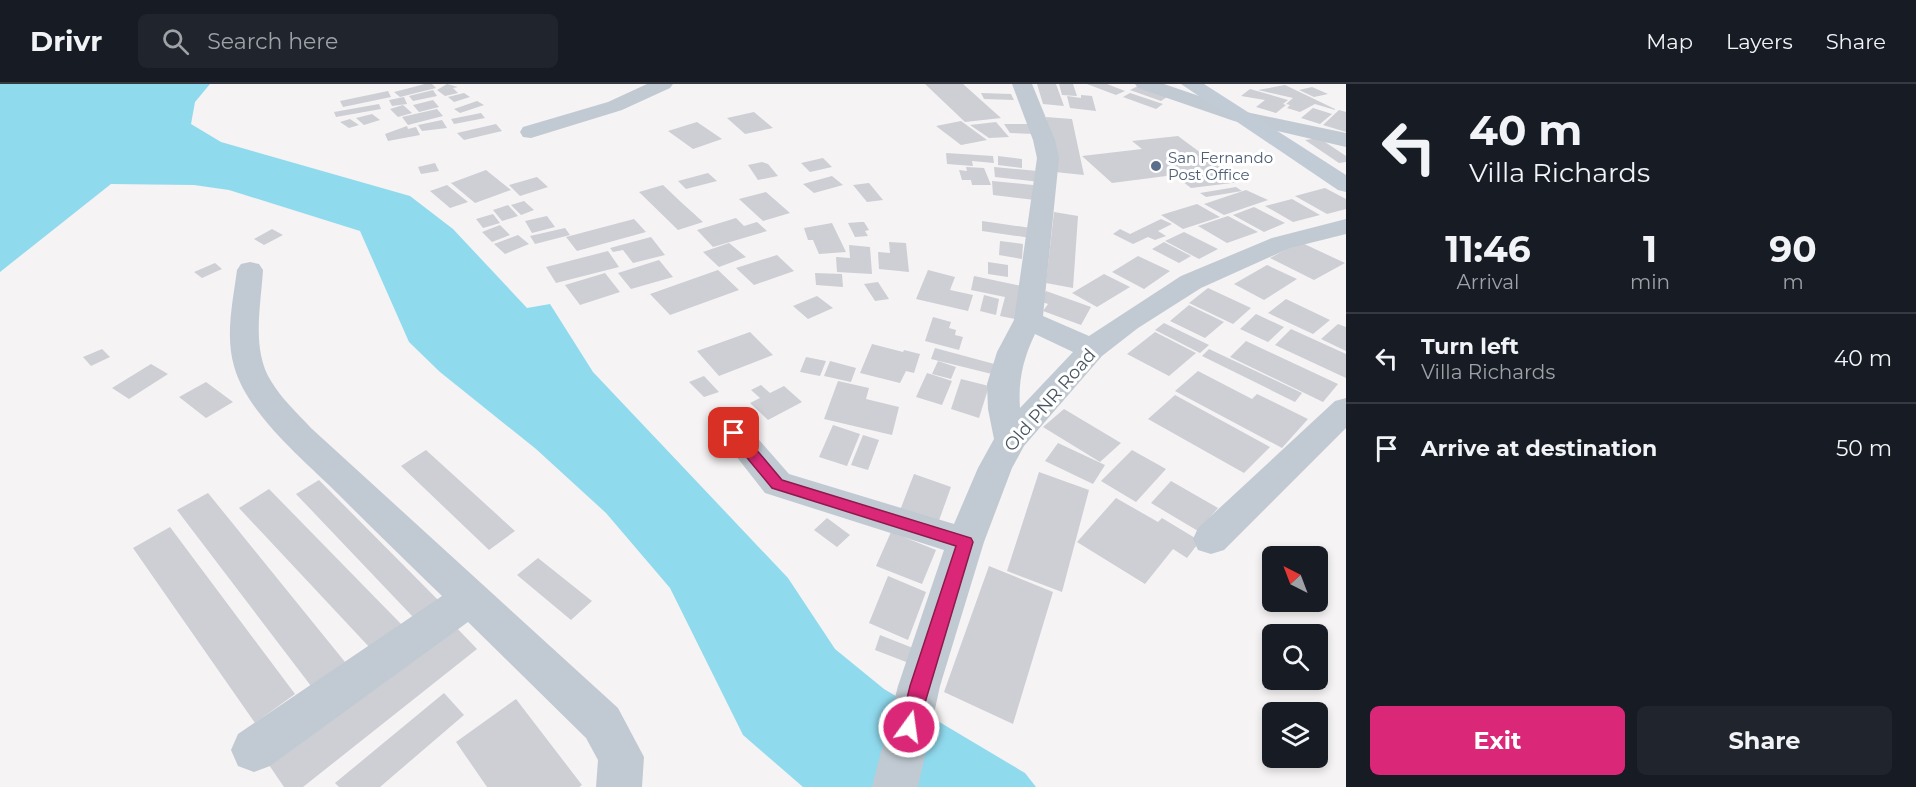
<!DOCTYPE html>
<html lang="en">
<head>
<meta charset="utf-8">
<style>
	body { margin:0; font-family:Montserrat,sans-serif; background:#20242c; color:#f1f3f6; height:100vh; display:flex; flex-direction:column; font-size:22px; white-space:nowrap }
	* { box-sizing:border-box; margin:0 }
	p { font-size:20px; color:#9ea1a6 }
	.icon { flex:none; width:33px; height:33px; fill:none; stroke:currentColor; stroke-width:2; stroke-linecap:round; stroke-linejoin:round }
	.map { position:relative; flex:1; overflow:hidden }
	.side { display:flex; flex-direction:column; background:#171b24; width:570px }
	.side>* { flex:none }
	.top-card { background:#171b24; color:#f1f3f6; overflow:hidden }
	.needle { width:39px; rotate:318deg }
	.tools { position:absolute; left:1262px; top:462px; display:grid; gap:12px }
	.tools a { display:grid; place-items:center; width:66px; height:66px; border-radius:9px; background:#171b24; box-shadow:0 3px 9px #0003; font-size:30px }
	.pin { position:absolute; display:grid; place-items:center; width:51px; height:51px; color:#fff; margin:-26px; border-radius:12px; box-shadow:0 3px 9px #0006 }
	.me { position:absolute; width:66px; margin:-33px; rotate:14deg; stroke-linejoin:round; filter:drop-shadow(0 0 4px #0008) }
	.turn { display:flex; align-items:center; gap:21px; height:126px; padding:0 24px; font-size:27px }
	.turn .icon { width:78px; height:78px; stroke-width:2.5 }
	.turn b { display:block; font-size:42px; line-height:51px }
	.eta { display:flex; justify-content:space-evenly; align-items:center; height:102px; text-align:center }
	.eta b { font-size:36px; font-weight:700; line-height:42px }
	.action { display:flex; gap:12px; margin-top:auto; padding:12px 24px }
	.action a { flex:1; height:69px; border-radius:9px; background:#db2777; color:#fff; font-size:24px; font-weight:700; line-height:69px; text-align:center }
	.action a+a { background:#20242c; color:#f1f3f6 }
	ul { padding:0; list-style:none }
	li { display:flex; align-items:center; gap:18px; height:90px; padding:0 24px; border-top:2px solid #363941 }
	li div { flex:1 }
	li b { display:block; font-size:22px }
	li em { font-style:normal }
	header { display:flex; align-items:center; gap:36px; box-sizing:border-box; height:84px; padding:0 30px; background:#171b24; border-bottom:2px solid #363941 }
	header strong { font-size:28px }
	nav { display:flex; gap:33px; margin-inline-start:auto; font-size:21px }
	.search { width:420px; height:54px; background:#20242c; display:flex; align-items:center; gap:15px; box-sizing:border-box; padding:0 21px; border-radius:9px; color:#9ea1a6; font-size:22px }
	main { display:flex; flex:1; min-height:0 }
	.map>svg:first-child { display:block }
</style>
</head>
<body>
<header>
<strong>Drivr</strong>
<div class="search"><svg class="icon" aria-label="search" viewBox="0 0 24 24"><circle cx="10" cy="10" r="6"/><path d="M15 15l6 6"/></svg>Search here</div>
<nav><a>Map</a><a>Layers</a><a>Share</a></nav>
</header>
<main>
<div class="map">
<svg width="1346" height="703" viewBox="0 0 1346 703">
	<rect width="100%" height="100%" fill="#f5f3f3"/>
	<!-- water -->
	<path fill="#90daee" d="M0 0H210L195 18 191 40 221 58 410 112 453 145 527 224 550 220 593 288 788 494 835 565 884 605 1025 689 1036 703H803L743 651 670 504 606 429 536 365 440 288 409 258 360 147 229 106 194 101 111 100 0 188Z"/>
	<!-- building -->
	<path fill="#cdcfd5" d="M425 0H432L436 4 400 13 394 8Z
		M447 0 458 3 453 4 458 9 445 12 437 6Z
		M925 0H963L1001 34 965 38Z
		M1037 0H1056L1064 22 1043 20Z
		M1059 0H1073L1077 12 1062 11Z
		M1087 0H1107L1125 7 1116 11Z
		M1142 0 1167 13 1161 17 1130 6Z
		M1285 1 1335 25V26L1315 20 1300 28 1287 24 1290 21 1286 20 1293 14 1258 6Z
		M1312 3 1328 10 1314 13 1299 6Z
		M1250 5 1288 16 1283 20 1286 21 1276 29 1256 23 1265 16 1241 12Z
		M433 6 437 12 413 17 409 12Z
		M388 7 391 13 343 23 340 17Z
		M464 9 470 13 454 18 448 13Z
		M981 9 1011 10 1014 16 984 15Z
		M1130 9 1163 20 1156 25 1123 13Z
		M1081 11 1092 12 1096 27 1070 24 1067 12 1081 14Z
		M404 13 407 20 392 22 389 16Z
		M433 16 439 23 419 28 413 21Z
		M477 17 484 21 460 29 454 25Z
		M379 20 381 25 336 33 334 28Z
		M403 21 412 29 398 33 390 25Z
		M1313 24 1332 30 1320 40 1301 34Z
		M437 25 443 32 408 41 402 33Z
		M1339 26 1346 28V48L1323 41Z
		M754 28 773 44 745 50 727 34Z
		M481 29 485 34 454 40 451 35Z
		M372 30 380 36 364 41 356 34Z
		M1046 33 1072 35 1084 91 1055 88Z
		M350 35 359 41 349 44 340 38Z
		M442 36 447 44 422 47 418 41Z
		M961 37 987 56 961 61 936 42Z
		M697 38 722 55 693 65 668 47Z
		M996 38 1009 53 989 54 970 41Z
		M496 40 502 47 464 56 457 49Z
		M1004 40H1029L1035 50 1010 49Z
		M407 42 408 45 416 43 420 51 388 57 385 50Z
		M1178 52 1240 98 1191 104 1174 91 1112 99 1082 72 1142 65 1132 57Z
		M1319 54 1346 72V78L1339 79 1305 56Z
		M946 69 993 72 994 79 972 77 973 82 947 80Z
		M998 72 1022 75V84L998 81Z
		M823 74 832 83 810 88 801 79Z
		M762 78 768 80 778 92 758 96 748 81Z
		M435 79 439 87 421 90 418 83Z
		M966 83 984 84 991 101H972L971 96H962L959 86 967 87Z
		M994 83 1038 87 1040 98 995 93Z
		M486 86 511 106 475 119 451 99Z
		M708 89 717 97 686 105 678 97Z
		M832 92 843 101 814 109 803 100Z
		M537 93 548 103 520 112 509 101Z
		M992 97 1033 101 1035 116 993 111Z
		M869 99 883 116 867 118 853 101Z
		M447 101 468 118 450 124 430 107Z
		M663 101 682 119 703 138 678 146 639 108Z
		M1236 103 1242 107 1206 113 1200 109Z
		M1325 104 1346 115V125L1327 130 1295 112Z
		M1246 106 1268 116 1224 131 1204 120Z
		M766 108 790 129 763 137 739 115Z
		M1292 115 1320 131 1293 138 1265 122Z
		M524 117 534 126 521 131 511 121Z
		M1197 120 1220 133 1183 145 1161 131Z
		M508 121 518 132 502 137 493 126Z
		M1254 123 1285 139 1264 148 1233 131Z
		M1054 128 1078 132 1073 204 1046 199Z
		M493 130 500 139 483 144 476 135Z
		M547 132 555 143 532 149 525 137Z
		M1228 132 1258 148 1227 159 1198 142Z
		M736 134 744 142 757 138 767 147 713 163 697 146Z
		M634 135 646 148 577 167 566 153Z
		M1161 135 1172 140 1158 147 1166 152 1155 156 1148 153 1133 160 1113 150 1120 145 1130 150Z
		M982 137 1031 144V154L982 147Z
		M860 138H864L869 146 865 147 868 152 855 153 848 139Z
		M832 139 846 168 819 170 813 156H808L804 144Z
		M500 141 510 151 492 158 482 148Z
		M565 144 570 151 535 160 530 152Z
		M272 145 283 151 264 161 254 155Z
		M1184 148 1218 165 1199 175 1165 157Z
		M518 151 529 160 505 170 494 160Z
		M651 153 665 171 633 179 623 166 613 168 610 164Z
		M1000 157 1023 160 1022 175 999 171Z
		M889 158 906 159 909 188 879 185 878 168 890 169Z
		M1164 158 1191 172 1179 179 1152 165Z
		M1300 158 1345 179 1314 196 1270 174Z
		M729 159 746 173 719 183 703 168Z
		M849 161 870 163 872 190 837 188 836 173 850 174Z
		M608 167 619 183 556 199 546 183Z
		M777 171 794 187 754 201 736 184Z
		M1138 172 1170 187 1144 205 1112 188Z
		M659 176 673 193 631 205 618 189Z
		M988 178 1008 181V193L988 190Z
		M215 179 222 185 202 194 194 188Z
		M1267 181 1297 195 1264 216 1234 200Z
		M718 186 739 206 670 231 650 210Z
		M928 186 955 193 950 206 973 211 968 227 916 215Z
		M605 189 620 208 580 221 565 201Z
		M815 189 842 190 843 203 816 201Z
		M1104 190 1130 203 1097 223 1072 209Z
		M974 192 1022 202 1015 235 1000 232 1005 213 971 206Z
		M878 198 889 215 875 217 864 200Z
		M1208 204 1251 224 1233 240 1189 219Z
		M1046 207 1091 223 1081 241 1043 227 1048 220 1039 217Z
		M984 211 999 215 996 231 980 227Z
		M817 212 833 224 808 235 793 222Z
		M1286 215 1330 236 1313 250 1268 229Z
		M1189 221 1224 238 1205 254 1170 237Z
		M1256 230 1284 243 1268 258 1240 245Z
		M933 233 951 238 949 244 956 246 955 251 963 253 959 266 925 257Z
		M1164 239 1209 261 1200 269 1155 246Z
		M1338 240 1346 243V267L1321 255Z
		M1291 245 1346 270V294L1275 261Z
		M750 248 773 271 719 292 697 267Z
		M1155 248 1196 269 1169 292 1127 270Z
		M1246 257 1338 300 1323 318 1230 273Z
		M872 260 903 268 904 266 920 270 914 289 906 287 900 299 860 289Z
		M935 264 998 281 996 291 931 275Z
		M102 265 110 273 91 282 83 273Z
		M1209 265 1302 309 1295 318 1202 272Z
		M806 273 826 277 820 292 800 288Z
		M830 277 856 284 851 298 824 292Z
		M938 277 956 283 951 295 932 290Z
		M151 280 168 290 129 315 112 304Z
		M1198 287 1252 315 1257 310 1308 335 1282 364 1175 307Z
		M927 289 952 297 942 321 916 313Z
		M704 292 719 308 704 313 689 298Z
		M961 295 989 302 979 334 951 325Z
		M838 297 869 304 866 315 899 323 892 351 824 335Z
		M206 298 233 318 206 334 179 313Z
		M761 301 770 309 784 302 802 318 768 336 750 319 760 314 751 306Z
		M1175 311 1270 363 1244 389 1148 335Z
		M1064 325 1121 359 1100 378 1043 343Z
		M833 341 860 350 847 382 819 373Z
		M863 351 879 356 868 386 851 381Z
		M1058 359 1105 381 1093 400 1045 377Z
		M426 366 515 447 489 466 401 382Z
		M1132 366 1166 385 1136 418 1101 397Z
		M1039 388 1089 406 1062 508 1007 487Z
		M914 390 951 403 937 442 899 429Z
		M319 396 438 516 414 534 296 410Z
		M1171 397 1218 424 1198 447 1151 419Z
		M269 405 402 541 371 565 239 424Z
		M208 409 345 578 311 602 177 426Z
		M1116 414 1158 438 1162 434 1200 457 1187 474 1173 465 1145 500 1077 458Z
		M827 434 850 451 837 463 814 446Z
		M170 443 295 610 255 639 133 464Z
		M891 448 936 466 922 500 876 482Z
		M538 474 592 517 571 536 517 491Z
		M989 482 1053 508 1013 640 944 608Z
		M888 492 926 508 908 556 869 539Z
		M453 540 477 565 303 703H284L269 681Z
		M880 551 918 566 914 581 875 566Z
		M444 609 464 631 380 703H339L335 699Z
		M516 615 582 701 579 703H487L456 658Z"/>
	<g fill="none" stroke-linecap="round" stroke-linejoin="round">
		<!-- street -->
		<path fill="#c1cad2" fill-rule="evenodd" d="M647 0H673L670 4 622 26 531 54 523 53 520 48 523 43 608 18Z
			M1012 0H1032L1055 56 1059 74 1043 232 1089 252 1181 192 1272 154 1346 135V150L1290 164 1201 204 1138 244 1102 272 1024 362 1012 384 984 458 940 602 918 703H872L898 602 944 466 765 409 718 349 722 341 734 337 746 341 789 390 954 440 978 384 994 355 988 325 987 300 997 268 1014 236 1037 74 1033 56ZM1035 250 1073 268 1020 324C1018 297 1023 275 1035 250Z
			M1135 0H1164L1246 28 1346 49V63L1234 37 1138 4Z
			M250 178 259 180 263 186C261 221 251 265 271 297 281 314 297 329 311 344L618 624 644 673 642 703H596L598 676 586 654 468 538 270 682 254 688 238 682 231 666 238 650 442 512C407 478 372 444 337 409 303 375 247 330 234 282 225 251 233 217 237 186L241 180Z
			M1346 314V344L1224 466 1211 470 1198 466 1193 455 1198 444 1335 317Z"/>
		<!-- secondary -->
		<path fill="#c1cbd6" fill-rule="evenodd" d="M1181 0H1204L1346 91V108L1338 106Z"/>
	</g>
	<!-- route -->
	<path fill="#db2777" stroke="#8e194d" stroke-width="1.5" d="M734 344 739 345 782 396 971 454 973 458 916 649 909 651 903 649 900 643 910 602 956 462 772 404 729 352V345Z"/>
	<!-- markers -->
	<circle fill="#5c6f8a" stroke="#fff" stroke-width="2" cx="1156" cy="82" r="6"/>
	<g text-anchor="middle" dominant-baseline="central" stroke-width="6" stroke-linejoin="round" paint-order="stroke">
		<!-- far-service labels -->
		<g font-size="15" fill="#4e5e75" stroke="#fff" text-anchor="start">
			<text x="1168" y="73">San Fernando<tspan x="1168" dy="17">Post Office</tspan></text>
		</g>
		<!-- street labels -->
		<g font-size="18" fill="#4a5661" stroke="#fff">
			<text transform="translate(1050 316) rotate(-49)">Old PNR Road</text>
		</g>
	</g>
</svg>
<div class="tools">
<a><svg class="needle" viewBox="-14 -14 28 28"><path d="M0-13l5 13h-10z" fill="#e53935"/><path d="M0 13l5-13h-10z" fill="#9ea1a6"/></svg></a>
<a><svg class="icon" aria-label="search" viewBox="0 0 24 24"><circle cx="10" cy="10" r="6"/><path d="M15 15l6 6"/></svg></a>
<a><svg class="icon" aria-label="layers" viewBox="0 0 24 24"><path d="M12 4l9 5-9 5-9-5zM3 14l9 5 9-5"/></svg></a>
</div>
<div class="pin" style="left:734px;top:349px;background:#d93025"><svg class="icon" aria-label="arrive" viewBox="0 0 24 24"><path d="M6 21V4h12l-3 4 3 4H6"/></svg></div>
<svg class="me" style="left:909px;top:643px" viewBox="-20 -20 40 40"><circle r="17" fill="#db2777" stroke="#fff" stroke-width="3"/><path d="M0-11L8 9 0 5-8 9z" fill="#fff"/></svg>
</div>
<section class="side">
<div class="top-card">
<div class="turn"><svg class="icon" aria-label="left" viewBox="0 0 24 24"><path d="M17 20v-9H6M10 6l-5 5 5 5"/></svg><div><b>40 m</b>Villa Richards</div></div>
</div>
<div class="eta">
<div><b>11:46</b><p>Arrival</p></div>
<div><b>1</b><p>min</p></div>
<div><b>90</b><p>m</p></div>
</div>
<ul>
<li><svg class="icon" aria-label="left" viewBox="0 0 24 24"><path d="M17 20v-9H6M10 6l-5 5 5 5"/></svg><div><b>Turn left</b><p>Villa Richards</p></div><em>40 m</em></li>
<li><svg class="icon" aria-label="arrive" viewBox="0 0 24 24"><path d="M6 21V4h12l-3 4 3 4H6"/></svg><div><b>Arrive at destination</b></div><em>50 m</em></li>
</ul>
<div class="action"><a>Exit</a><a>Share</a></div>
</section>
</main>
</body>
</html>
